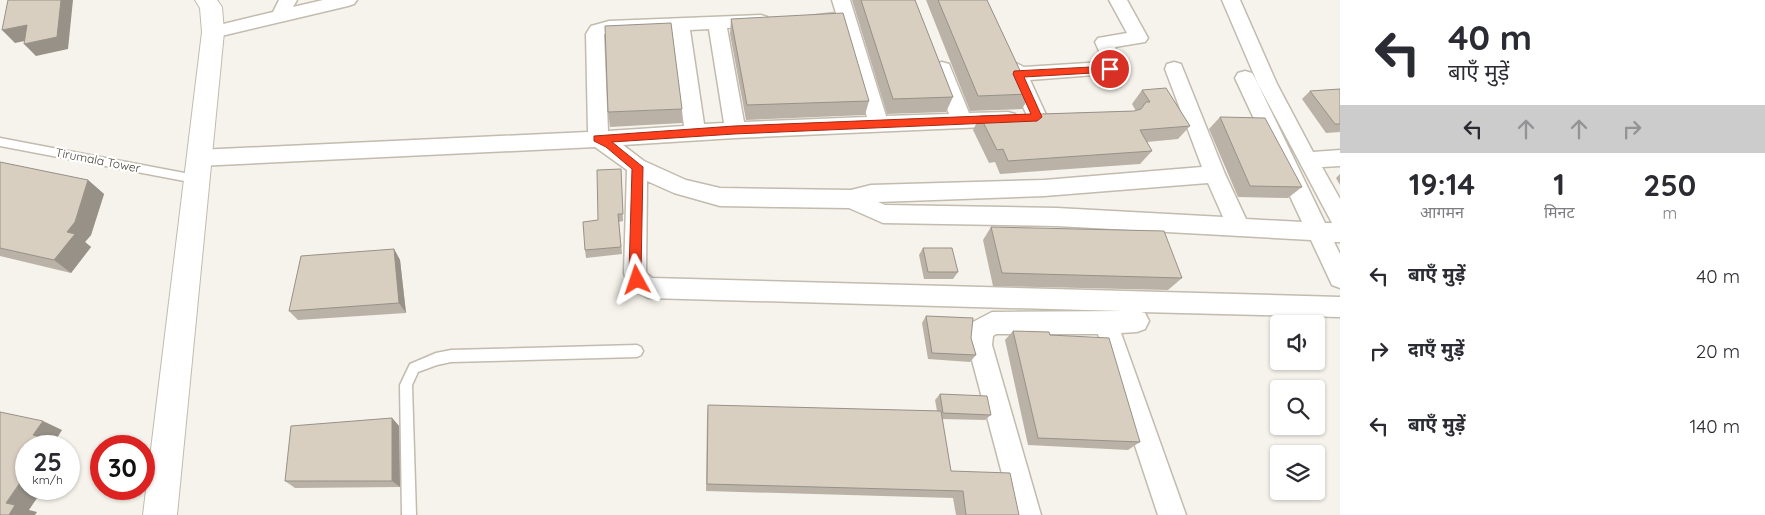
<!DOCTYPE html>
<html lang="hi">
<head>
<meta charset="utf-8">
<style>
	body { margin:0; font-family:Quicksand,"Noto Sans Devanagari",sans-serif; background:#f7f7f7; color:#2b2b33; height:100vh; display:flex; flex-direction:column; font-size:19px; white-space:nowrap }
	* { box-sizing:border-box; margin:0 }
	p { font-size:16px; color:#7c7c81 }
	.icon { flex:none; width:28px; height:28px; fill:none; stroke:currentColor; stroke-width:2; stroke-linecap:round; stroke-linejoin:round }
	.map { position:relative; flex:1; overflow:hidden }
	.details { display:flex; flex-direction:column; background:#fff; width:425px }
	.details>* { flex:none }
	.guide { background:#fff; color:#2b2b33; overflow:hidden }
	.buttons { position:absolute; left:1270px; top:315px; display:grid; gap:10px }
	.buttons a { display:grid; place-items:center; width:55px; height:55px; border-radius:5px; background:#fff; box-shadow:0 1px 4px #0004; font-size:25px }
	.speed { position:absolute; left:15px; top:435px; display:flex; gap:10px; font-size:25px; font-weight:700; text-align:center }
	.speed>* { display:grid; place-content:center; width:65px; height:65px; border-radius:50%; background:#fff; box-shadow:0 1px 4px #0004; line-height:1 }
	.speed small { font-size:12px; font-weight:400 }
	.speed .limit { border:8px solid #d22; background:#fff; color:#111 }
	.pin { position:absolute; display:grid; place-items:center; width:42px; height:42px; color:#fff; margin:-21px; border:2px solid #fff; border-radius:50%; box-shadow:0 1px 5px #0007 }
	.me { position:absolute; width:55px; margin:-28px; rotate:355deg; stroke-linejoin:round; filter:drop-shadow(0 0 4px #0008) }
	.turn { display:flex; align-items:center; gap:18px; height:105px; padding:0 25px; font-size:22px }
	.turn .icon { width:65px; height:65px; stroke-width:2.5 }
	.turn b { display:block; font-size:35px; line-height:42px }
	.lanes { display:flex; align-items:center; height:48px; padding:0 25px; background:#0003; justify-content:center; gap:25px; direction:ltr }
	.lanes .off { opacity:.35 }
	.eta { display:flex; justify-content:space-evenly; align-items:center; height:85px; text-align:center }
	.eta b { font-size:30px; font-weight:800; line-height:35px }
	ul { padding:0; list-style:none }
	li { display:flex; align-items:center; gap:15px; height:75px; padding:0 25px }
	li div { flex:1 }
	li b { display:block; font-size:19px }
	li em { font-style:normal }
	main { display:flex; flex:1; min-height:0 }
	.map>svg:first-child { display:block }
</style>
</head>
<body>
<main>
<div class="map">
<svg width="1340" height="515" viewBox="0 0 1340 515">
	<rect width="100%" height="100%" fill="#f6f3ec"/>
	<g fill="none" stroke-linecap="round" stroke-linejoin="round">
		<!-- service casing -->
		<g stroke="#c2bbae" stroke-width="3">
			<path id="service" d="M0 138 195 175 200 179 195 183 0 146Z
				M637 345 641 347 643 351 641 355 637 357 451 362 437 365 418 372 412 385 416 515H402L400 385 410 364 436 353 451 350Z"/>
		</g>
		<!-- minor casing -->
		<g stroke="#c2bbae" stroke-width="3">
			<path id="minor" d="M279 0H297L293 7 323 0H357L354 4 348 6 213 38 207 36 204 32 207 28 273 12Z
				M832 0H850L886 116 949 114 933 69 935 64 942 62 949 64 951 69 969 113 1008 112 1015 114 1018 119 1015 124 1008 126 735 138 623 145 644 161 686 180 720 188 851 190 871 185 1044 180 1202 167 1165 69 1167 64 1174 62 1181 64 1225 174 1246 219 1302 222 1235 78 1238 73 1245 71 1252 73 1255 78 1325 223H1332L1258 84 1222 0H1240L1277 84 1313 152 1340 150V166L1322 167 1340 199V242H1334L1340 254V288L1332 285 1311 240 1057 226 883 223 849 208 720 206 674 193 647 181 646 273 652 278 1340 297V317L1141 312 1145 313 1149 321 1145 329 1137 332 1121 333 1186 515H1158L1098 334H996L993 336 992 345 1041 515H1013L968 345 969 330 973 322 992 312 1123 311 648 298 629 288 624 273 627 170 595 147 198 166 191 164 188 158 191 152 198 150 588 132 586 34 591 26 609 21 761 15 767 17 770 21 767 25 727 28 744 122 867 117 840 25 816 26 810 24 807 20 810 16 836 13ZM709 29 724 123 704 124 690 30ZM672 31 684 126 608 131 604 34ZM1208 183 1223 217 1057 208 885 205 878 202 1044 196Z
				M1109 0H1127L1148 38 1145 42 1115 47 1123 64 1120 73 1030 80 1047 117 1044 122 1037 124 1030 122 1008 74 1007 70 1009 65 1016 63 1024 67 1104 62 1095 42 1098 38 1127 33Z"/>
		</g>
		<!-- tertiary casing -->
		<g stroke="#c2bbae" stroke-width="2">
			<path id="tertiary" d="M195 0H217L222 7 224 32 177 515H143L202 32 200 8Z"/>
		</g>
		<!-- service -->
		<use href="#service" fill="#fff" fill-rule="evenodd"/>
		<!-- minor -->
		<use href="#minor" fill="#fff" fill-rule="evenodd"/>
		<!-- tertiary -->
		<use href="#tertiary" fill="#fff" fill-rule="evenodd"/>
	</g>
	<!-- wall -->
	<path fill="#bab2a6" d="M852 0H915L953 97 946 112 887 114Z
		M926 0H987L1031 94 1022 109 970 111Z
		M731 19 869 101 865 115 746 120 730 34Z
		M1340 89V132L1326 133 1302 99 1310 91Z
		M1142 90 1190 126 1178 139 1147 142 1152 151 1140 164 1000 174 995 162 989 163 973 130 980 116 1134 111H1136L1132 104Z
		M682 109V123L610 127 608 112Z
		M1220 117 1302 187 1288 198 1238 197 1209 129Z
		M0 162 88 180 104 194 91 235 85 242 91 247 71 273 0 256Z
		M621 169 623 221 619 222 622 254 586 258 585 250Z
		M1340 174V185L1336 178Z
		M991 227 1182 278 1168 290 993 286 983 240Z
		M923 248 958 272 953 279H924L919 255Z
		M394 249 400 260 406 313 298 320 289 311Z
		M926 316 971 338 976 355 970 362 928 359 922 323Z
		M1013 331 1050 335 1140 442 1128 450 1028 445 1005 340Z
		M940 394 991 415 985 420 942 419 951 471 1019 515H956L953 498 706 491 707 414 708 405 937 411 935 400Z
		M392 418 399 426 400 487 295 488 285 481Z"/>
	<!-- shaded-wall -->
	<path fill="#979187" d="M61 0H73L68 49 36 56 24 44Z
		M27 25 39 38 15 43 2 30Z
		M88 180 104 194 91 235 85 242 91 247 71 273 54 260Z
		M394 249 400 260 406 313 399 303Z
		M392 418 399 426 400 487 392 481Z
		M43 421 62 430 54 443 62 446H38L33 435Z
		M26 474V489H43L29 510 37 512 35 515H9L6 503Z"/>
	<!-- building -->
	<path fill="#d8cfc1" stroke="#979187" d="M8 0H61L57 37 24 44 27 25 2 30Z
		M861 0H915L953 97 893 99Z
		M938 0H987L1031 94 978 96Z
		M843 13 869 101 747 105 731 19Z
		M671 23 682 109 608 112 605 26Z
		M1166 88 1190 126 1140 130 1152 151 1008 161 1003 149 997 150 980 116 1134 111 1141 109 1146 102H1150L1142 90Z
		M1340 89V124H1335L1310 91Z
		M1220 117 1265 118 1302 187 1250 186Z
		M0 162 88 180 75 222 67 232 75 234 54 260 0 248Z
		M621 169 623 214H618L621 247 585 250 583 222 598 220 597 170Z
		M991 227 1164 231 1182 278 1002 273Z
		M923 248H952L958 272H928Z
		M394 249 399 303 289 311 301 256Z
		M926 316 973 318 971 338 976 355 932 353Z
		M1013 331 1049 332 1050 335 1109 338 1140 442 1038 438Z
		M940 394 987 396 991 415 943 413Z
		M708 405 941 411 951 471 1010 473 1019 515H966L963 491 707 484Z
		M0 412 43 421 33 435 43 438 38 446H26V474L6 503 15 505 9 515H0Z
		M392 418V481H285L291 426Z"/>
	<!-- route -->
	<path fill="#fc3f1d" stroke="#a42913" d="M1110 66 1115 69 1110 72 1024 77 1042 117 1037 121 734 134 612 142 643 167 641 273 643 280 641 284H633L629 273 632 169 606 147 594 141V136L734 126 1031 114 1013 74 1014 71Z"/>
	<g text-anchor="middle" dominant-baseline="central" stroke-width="4.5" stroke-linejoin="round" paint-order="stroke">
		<!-- street labels -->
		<g font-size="12" fill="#4b4439" stroke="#fff">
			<text transform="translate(98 160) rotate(11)">Tirumala Tower</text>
		</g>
	</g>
</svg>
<div class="buttons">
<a><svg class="icon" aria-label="sound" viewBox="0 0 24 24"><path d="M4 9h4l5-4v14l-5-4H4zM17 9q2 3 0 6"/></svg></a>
<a><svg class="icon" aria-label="search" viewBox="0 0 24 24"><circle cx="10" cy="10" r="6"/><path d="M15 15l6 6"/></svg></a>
<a><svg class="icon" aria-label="layers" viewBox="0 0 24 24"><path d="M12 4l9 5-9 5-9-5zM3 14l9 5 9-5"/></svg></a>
</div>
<div class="speed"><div>25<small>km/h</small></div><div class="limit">30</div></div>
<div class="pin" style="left:1110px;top:69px;background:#d93025"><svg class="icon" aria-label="arrive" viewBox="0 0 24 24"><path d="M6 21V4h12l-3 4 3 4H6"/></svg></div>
<svg class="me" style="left:637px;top:280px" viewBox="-20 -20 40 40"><path d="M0-17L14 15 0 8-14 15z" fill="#fc3f1d" stroke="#fff" stroke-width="4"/></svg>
</div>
<section class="details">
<div class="guide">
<div class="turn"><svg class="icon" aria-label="left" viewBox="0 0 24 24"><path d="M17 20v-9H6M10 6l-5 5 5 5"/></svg><div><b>40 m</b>बाएँ मुड़ें</div></div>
<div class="lanes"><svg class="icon" aria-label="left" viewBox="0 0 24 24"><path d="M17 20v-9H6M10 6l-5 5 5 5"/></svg><svg class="icon off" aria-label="ahead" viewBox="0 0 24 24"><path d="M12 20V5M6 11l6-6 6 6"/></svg><svg class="icon off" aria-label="ahead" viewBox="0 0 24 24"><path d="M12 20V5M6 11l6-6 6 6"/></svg><svg class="icon off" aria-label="right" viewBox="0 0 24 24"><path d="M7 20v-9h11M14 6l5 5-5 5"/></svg></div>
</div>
<div class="eta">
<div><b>19:14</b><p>आगमन</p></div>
<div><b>1</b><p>मिनट</p></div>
<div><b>250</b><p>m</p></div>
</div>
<ul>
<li><svg class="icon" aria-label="left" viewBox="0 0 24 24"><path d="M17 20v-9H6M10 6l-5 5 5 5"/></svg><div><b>बाएँ मुड़ें</b></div><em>40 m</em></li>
<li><svg class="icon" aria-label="right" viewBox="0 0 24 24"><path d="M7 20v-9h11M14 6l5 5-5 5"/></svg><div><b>दाएँ मुड़ें</b></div><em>20 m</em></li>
<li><svg class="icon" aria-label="left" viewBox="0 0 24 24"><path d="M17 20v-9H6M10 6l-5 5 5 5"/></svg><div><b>बाएँ मुड़ें</b></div><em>140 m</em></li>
</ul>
</section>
</main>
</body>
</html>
